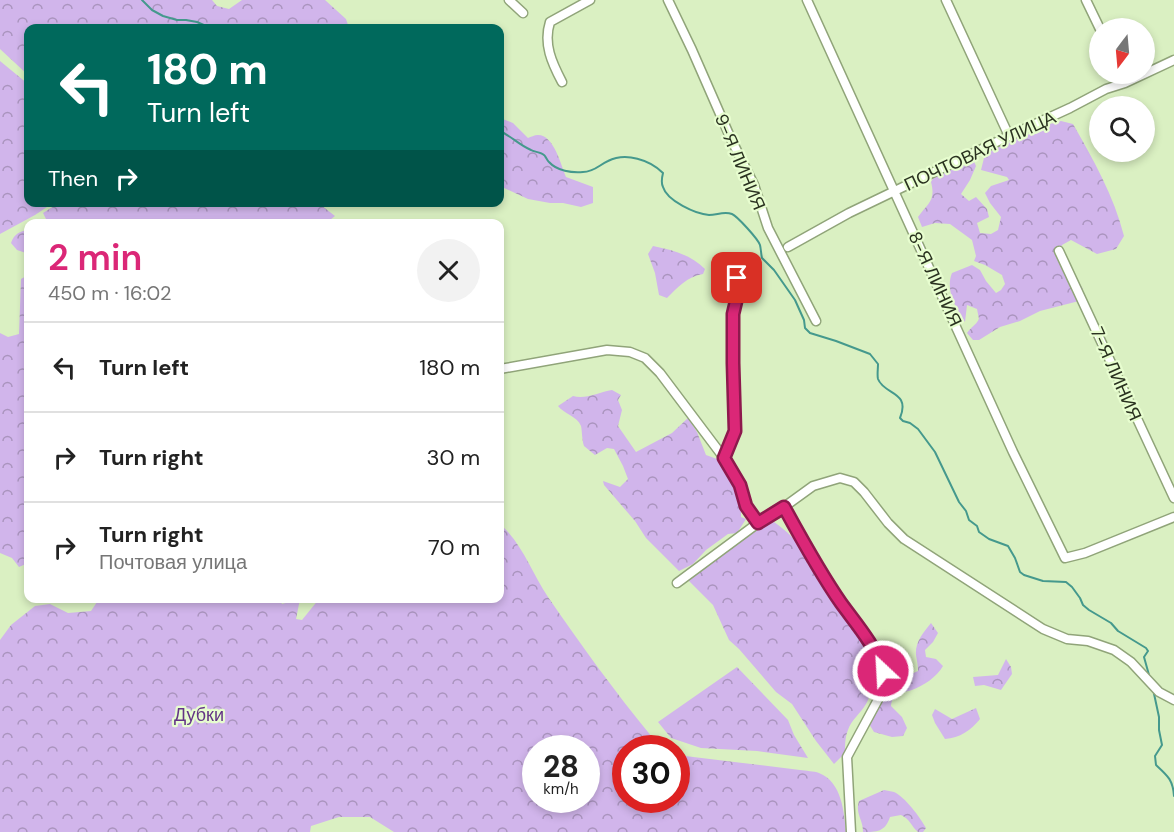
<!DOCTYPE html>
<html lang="en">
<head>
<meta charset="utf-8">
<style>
	body { margin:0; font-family:"DM Sans",sans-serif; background:#f2f2f2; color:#222; height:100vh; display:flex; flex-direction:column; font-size:22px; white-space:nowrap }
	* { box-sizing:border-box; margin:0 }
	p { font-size:20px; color:#767676 }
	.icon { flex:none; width:33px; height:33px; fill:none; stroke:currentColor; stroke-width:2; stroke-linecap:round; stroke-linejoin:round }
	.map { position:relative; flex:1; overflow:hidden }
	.drawer { position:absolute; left:24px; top:219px; width:480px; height:384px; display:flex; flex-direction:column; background:#fff; border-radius:12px; box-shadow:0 3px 9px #0003 }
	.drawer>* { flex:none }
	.banner { position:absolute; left:24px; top:24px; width:480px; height:183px; border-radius:12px; box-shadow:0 3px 9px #0003; background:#00695c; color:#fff; overflow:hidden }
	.needle { width:39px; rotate:196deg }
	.buttons { position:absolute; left:1089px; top:18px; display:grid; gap:12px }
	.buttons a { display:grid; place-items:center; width:66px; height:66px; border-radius:50%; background:#fff; box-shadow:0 3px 9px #0003; font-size:30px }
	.speed { position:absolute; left:522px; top:735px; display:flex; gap:12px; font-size:30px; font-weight:700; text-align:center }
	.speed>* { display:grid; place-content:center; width:78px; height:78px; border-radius:50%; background:#fff; box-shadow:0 3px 9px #0003; line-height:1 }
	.speed small { font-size:15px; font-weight:400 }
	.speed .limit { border:9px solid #d22; background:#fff; color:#111 }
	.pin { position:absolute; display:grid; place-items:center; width:51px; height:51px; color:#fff; margin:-26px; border-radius:12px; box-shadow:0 3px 9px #0006 }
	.me { position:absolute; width:66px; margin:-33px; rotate:335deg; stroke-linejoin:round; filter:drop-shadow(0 0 4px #0008) }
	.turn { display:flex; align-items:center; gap:21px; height:126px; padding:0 24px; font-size:27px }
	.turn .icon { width:78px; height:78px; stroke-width:2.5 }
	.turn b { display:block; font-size:42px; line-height:51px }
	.then { display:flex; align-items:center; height:57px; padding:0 24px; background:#0003; gap:12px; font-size:22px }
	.round { display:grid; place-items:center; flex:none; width:63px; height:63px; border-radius:32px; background:#f2f2f2 }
	.overview { display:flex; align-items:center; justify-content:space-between; height:102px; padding:0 24px }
	h1 { font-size:36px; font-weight:600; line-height:45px; color:#db2777 }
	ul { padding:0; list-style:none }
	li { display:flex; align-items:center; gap:18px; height:90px; padding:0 24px; border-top:2px solid #e0e0e0 }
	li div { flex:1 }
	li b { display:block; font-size:22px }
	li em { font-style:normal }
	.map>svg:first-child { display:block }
</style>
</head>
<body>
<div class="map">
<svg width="1174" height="832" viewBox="0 0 1174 832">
	<defs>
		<pattern id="forest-crowns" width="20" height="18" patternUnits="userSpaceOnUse" patternTransform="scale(1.5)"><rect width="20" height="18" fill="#d1b5eb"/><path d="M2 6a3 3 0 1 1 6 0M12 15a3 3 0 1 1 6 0" fill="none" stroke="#aa94be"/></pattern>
	</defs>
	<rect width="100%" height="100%" fill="#daf0c2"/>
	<!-- forest -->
	<path fill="url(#forest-crowns)" fill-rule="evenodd" d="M0 0H212L217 6 229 9 242 0H325L346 19 349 28H28V75L0 49Z
		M0 61 28 84V202L53 203 35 215 0 234Z
		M500 118 513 123 528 138C531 137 534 135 538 135 554 135 561 165 566 177L593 187V203L581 207 563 203H550L528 199 500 186Z
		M1061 121 1073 124C1093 159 1114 196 1124 236L1116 249 1097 254 1071 240 1062 245 1060 257 1072 271 1083 289 1079 301 1040 311 1020 321 1000 327 979 340H973L967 333C971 327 976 325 979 319L977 309 967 305 965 322C956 308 945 290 952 273L972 265 980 270 986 281 996 293 1001 290 1005 284 1002 275 985 265 974 261 976 256 972 240 950 224 935 223 922 227 918 217C928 203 936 201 931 182L936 173 972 157 976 166 970 180 961 194 969 201 976 197 987 209 989 217 977 223 980 233 991 234 998 230 1001 217 990 203 985 193 991 186 1009 180 1007 177 981 170 985 154 1016 138 1023 137 1050 124Z
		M59 203 317 202 335 216 325 224 48 223 43 213Z
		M28 230V256L26 253 17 250 11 243C14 234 20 231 28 230Z
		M653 246C673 250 691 255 705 269L703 274C688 276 677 288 667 298L659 295 655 273 648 254Z
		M28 275V563L19 567 12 558 0 553V333L8 337 19 334 21 279Z
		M612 390 621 395 618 400 622 410 618 426 636 452 672 433 688 418 697 432 706 455 717 459 731 479 741 504V517L746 519 737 533 728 534 706 550 693 564 679 571 646 538 635 521 604 485 603 481 620 487 628 479 623 466 614 449 607 448 595 455 584 446C582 441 582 430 581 426 577 416 564 414 558 406L573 396C585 400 599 392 612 390Z
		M774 522C780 526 786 531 791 536 802 548 808 562 817 574 841 606 876 638 872 682 871 689 870 698 866 704 861 713 851 720 848 730 845 737 845 745 845 753L834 764 816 741 792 704 776 692 739 649 729 640 713 605 688 580 754 532Z
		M500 524C522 543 532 573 548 597 581 645 615 692 652 737L646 748H626V800H676L677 755 800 770C806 771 814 771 819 773 842 782 844 812 846 832H394L370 817H339L311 826 310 832H0V640L11 625 35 606 50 604 68 613 91 611 99 599 279 598 282 604 300 599 296 619 302 620 319 599 500 598ZM536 748H586V800H536Z
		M931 623 938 633 933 642 925 650 926 657 936 659 943 666C937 677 923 686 912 690 906 692 898 692 894 697 892 700 891 703 891 706L902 717 907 728 903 736 892 737 874 732 869 724 896 674 909 675 918 671C918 665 917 661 916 655 915 642 923 633 931 623Z
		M1006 659 1011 667 1012 674 1001 690 984 685 975 686 973 677 998 675Z
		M737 667 788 720 794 735 808 758 757 751 701 748 671 738 658 722Z
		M976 708 980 719C971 730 960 738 945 739L935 723 932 715 935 709 952 719Z
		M884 790C887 791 891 791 894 792 905 797 920 817 926 828L923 832H918C911 826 910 819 901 815L890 817C885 832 877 832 863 832 863 819 855 814 859 801Z"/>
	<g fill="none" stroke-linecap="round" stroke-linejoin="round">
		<!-- stream -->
		<path stroke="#45998d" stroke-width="2" d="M142 0 152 10 163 16 177 20H186L197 22 206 26 218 25 231 28
			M500 131C511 136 519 145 531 150 534 152 541 152 544 155 545 155 548 162 549 162 557 171 572 173 583 172 594 172 599 165 608 161 626 152 650 160 663 173 662 177 661 183 663 187 667 201 696 214 709 215 717 215 724 211 732 214 737 216 758 239 760 245 761 249 761 254 762 258L774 270 795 300 804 320 805 328 810 333 836 341 870 354 878 364C878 369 877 375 878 379 884 395 911 391 900 418L903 421 910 423 918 429 935 452 959 502 966 511 969 520 977 526 979 532 989 539 1008 546 1015 558 1020 572 1024 575 1043 581 1066 582 1072 587 1080 598 1083 605 1089 610 1111 623 1118 631 1146 648 1148 651 1144 657 1149 675
			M1153 689 1159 717V730L1162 745 1155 756 1156 765C1168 776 1173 780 1174 796"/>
		<!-- minor casing -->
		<g stroke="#90a479" stroke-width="11">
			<path id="minor" d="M509 0 523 13
				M668 0 692 50 731 139 754 185 768 228 816 321
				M807 0 1013 452 1065 558 1085 553 1174 517
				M946 0 1009 136
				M1086 0 1100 29
				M562 82C552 63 543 44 550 22L590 0
				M788 247 849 213 1009 136 1070 108 1106 89 1125 83 1174 60
				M1059 251 1174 498
				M500 369 607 350 630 352 645 358 660 373 724 458 740 485 746 506 758 523 784 507 813 486 840 478 854 482 864 492 888 523 904 539 1043 629 1067 639 1088 641 1114 650 1131 662 1159 692 1174 700
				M724 458 735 431 733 363V313L738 293 737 278
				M784 507 812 559 842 603 866 636 880 661 883 671V681L881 694 847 757 851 832
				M677 583 758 523"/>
		</g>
		<!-- minor -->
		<use href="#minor" stroke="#fff" stroke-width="8"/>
	</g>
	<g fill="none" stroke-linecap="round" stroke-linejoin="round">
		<!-- route casing -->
		<g stroke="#8e194d" stroke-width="15">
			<path id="route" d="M737 278 738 293 733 314V363L735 431 724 458 740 485 746 506 758 523 784 507C802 540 820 573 841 603 857 625 875 645 883 671"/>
		</g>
		<!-- route -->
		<use href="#route" stroke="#db2777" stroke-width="10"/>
	</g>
	<g text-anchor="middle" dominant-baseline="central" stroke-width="4.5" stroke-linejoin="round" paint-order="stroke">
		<!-- street labels -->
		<g font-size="18" fill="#2a3220" stroke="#e7fdcf">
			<text transform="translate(980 151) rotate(-25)">ПОЧТОВАЯ УЛИЦА</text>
			<text transform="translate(740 162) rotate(67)">9-Я ЛИНИЯ</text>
			<text transform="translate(935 279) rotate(65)">8-Я ЛИНИЯ</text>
			<text transform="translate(1116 374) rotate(66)">7-Я ЛИНИЯ</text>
		</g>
		<!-- park labels -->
		<g font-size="18" fill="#633485" stroke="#e7fdcf">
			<text x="199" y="715">Дубки</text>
		</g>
	</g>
</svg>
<div class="buttons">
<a><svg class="needle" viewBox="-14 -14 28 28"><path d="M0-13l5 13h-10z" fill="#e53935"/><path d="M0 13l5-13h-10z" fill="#767676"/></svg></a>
<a><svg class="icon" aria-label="search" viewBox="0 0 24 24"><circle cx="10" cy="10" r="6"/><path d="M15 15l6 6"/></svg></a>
</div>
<div class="speed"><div>28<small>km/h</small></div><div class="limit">30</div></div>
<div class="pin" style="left:737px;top:278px;background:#d93025"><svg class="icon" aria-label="arrive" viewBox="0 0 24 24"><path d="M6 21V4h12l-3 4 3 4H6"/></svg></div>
<svg class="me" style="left:883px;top:671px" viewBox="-20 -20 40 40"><circle r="17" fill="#db2777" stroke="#fff" stroke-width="3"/><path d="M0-11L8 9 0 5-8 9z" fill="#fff"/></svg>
<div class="banner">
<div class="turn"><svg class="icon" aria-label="left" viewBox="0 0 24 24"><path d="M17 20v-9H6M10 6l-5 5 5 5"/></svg><div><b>180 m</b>Turn left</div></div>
<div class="then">Then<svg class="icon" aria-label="right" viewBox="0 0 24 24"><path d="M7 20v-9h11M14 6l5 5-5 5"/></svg></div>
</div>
<section class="drawer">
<div class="overview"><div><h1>2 min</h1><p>450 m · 16:02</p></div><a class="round"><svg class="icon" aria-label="close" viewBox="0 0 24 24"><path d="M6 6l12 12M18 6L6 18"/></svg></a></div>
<ul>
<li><svg class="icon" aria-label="left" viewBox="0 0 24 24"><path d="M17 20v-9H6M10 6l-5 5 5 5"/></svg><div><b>Turn left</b></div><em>180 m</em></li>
<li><svg class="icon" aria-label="right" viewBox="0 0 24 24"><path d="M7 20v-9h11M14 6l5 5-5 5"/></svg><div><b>Turn right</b></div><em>30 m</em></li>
<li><svg class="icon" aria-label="right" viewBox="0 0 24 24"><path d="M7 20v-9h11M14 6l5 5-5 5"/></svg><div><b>Turn right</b><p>Почтовая улица</p></div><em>70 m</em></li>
</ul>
</section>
</div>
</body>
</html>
